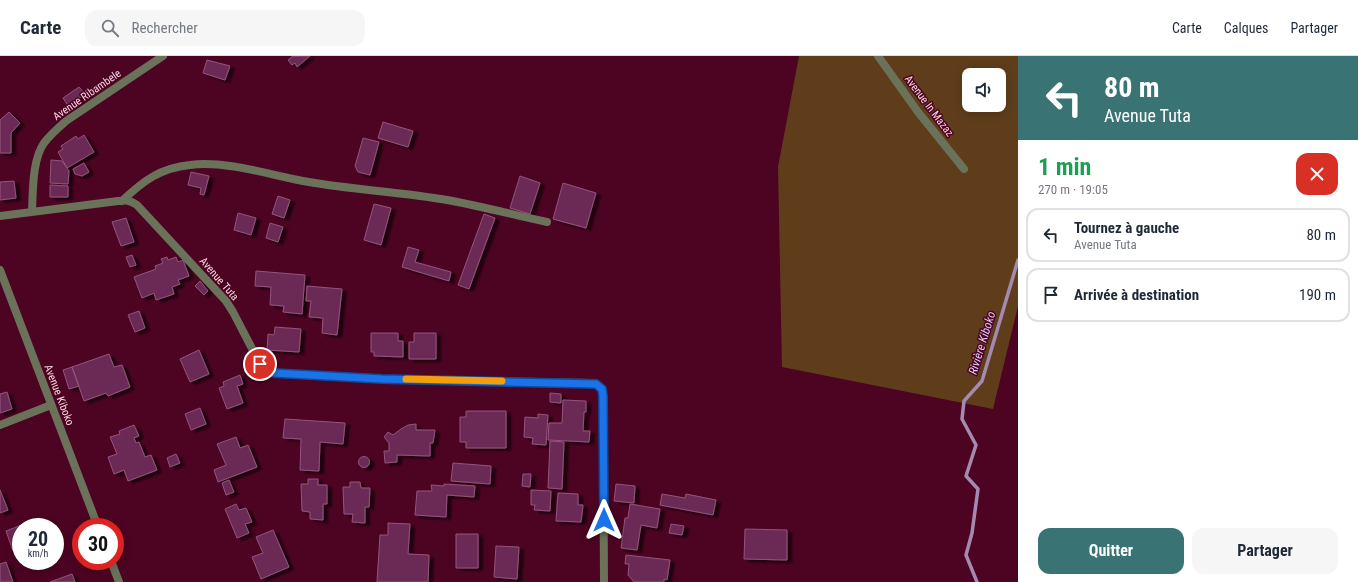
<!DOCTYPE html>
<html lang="fr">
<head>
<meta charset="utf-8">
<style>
	body { margin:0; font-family:"Roboto Condensed",sans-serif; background:#f6f6f7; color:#1f2937; height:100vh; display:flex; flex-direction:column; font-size:15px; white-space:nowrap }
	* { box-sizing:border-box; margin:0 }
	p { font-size:13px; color:#747a83 }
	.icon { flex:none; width:22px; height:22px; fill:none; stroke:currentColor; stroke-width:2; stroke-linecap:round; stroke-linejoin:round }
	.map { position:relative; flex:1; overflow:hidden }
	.details { display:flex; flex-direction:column; background:#fff; width:340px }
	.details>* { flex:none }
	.top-card { background:#397374; color:#fff; overflow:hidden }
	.controls { position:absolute; left:962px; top:12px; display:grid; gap:8px }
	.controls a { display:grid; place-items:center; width:44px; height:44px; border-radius:8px; background:#fff; box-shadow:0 2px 10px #0003; font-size:20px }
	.speed { position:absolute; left:12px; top:462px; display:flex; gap:8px; font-size:20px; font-weight:700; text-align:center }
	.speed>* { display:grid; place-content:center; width:52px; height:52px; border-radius:50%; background:#fff; box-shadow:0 2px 10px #0003; line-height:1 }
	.speed small { font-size:10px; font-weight:400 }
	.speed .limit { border:6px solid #d22; background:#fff; color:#111 }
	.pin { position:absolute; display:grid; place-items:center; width:34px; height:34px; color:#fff; margin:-17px; border:2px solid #fff; border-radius:50%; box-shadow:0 1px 4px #0007 }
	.me { position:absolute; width:44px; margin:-22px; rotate:0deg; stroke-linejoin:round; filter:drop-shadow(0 0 3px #0008) }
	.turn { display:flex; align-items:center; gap:14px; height:84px; padding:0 20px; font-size:18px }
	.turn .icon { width:52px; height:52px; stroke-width:2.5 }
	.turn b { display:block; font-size:28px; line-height:34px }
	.round { display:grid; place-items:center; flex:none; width:42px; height:42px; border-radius:12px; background:#f6f6f7 }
	.overview { display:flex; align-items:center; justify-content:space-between; height:68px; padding:0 20px }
	h1 { font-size:24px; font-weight:700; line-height:30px; color:#1e9e55 }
	.button { display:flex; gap:8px; margin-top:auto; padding:8px 20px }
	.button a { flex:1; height:46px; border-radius:12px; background:#397374; color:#fff; font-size:16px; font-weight:700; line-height:46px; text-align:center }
	.button a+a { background:#f6f6f7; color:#1f2937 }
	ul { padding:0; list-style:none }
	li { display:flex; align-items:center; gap:12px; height:54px; margin:0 8px 6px; padding:0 12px; border:2px solid #e0e1e3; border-radius:12px }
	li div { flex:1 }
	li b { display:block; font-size:15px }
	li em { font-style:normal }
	header { display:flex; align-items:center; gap:24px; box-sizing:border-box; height:56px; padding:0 20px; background:#fff; border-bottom:1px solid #e0e1e3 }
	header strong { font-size:19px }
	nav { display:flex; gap:22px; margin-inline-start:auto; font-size:14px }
	.search { width:280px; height:36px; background:#f6f6f7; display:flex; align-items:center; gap:10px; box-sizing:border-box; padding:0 14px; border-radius:12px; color:#747a83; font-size:15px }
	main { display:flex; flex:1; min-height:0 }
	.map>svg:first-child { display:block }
</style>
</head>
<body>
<header>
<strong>Carte</strong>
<div class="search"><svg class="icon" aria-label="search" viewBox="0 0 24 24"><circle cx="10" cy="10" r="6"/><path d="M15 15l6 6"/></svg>Rechercher</div>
<nav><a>Carte</a><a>Calques</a><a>Partager</a></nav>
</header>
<main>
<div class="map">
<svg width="1018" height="526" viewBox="0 0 1018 526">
	<defs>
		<filter id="shadow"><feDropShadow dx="4.5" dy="2.5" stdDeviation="1" flood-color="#0009"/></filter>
	</defs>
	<rect width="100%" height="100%" fill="#4c0422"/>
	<!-- green -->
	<path fill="#5f3d1b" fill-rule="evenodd" d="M799 0H1018V250L993 353 782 311 778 111ZM969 19H999V49H969Z"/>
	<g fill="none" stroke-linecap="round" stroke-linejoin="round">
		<!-- stream -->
		<path stroke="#a48ab0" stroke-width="3.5" d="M977 526 966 499 972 477 978 433 966 420 976 389 962 363 964 345 982 325 1018 204"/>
	</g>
	<!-- building -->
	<path fill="#6b2c55" stroke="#95527c" filter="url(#shadow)" d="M293 0H310L297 11 295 7 292 9 288 4Z
		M207 4 230 10 225 24 203 17Z
		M79 31 85 38 68 50 63 42Z
		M9 56 20 67 11 77V97H0V64Z
		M383 66 413 75 408 91 378 82Z
		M84 79 94 96 67 112 58 96 63 93 61 90 76 80 78 83Z
		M363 82 379 86 370 119 358 116 355 110Z
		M51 104 62 105 69 115 68 128 50 127Z
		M84 107 89 116 82 120 75 118 73 113Z
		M191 116 209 120 204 139 200 138 201 132 188 129Z
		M520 120 540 127 530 158 510 152Z
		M14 125 16 142 0 144V126Z
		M563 127 596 137 586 172 553 163Z
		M50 129 68 130V141H50Z
		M278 140 290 144 284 162 272 158Z
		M374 148 391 152 381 189 364 184Z
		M238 157 256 162 251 179 234 174Z
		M484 158 495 162 469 233 458 229Z
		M126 162 134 186 121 190 112 166Z
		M270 167 283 171 278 186 266 182Z
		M408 191 419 194 415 206 451 216 449 225 402 211Z
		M132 199 136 209 130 211 126 201Z
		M167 201 168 204 176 201 178 206 183 204 189 220 178 224 180 228 172 231 174 238 156 244 154 237 142 242 134 221 156 213 155 210 163 207 161 203Z
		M256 215 305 219 302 258 283 256 284 250 270 249 271 231 255 230Z
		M200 225 208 235 204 239 195 230Z
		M307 230 342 233 337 279 322 277 323 262 309 261 311 245H306Z
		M139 255 145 272 135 276 128 259Z
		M275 271 301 273 299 296 267 294 268 278 274 279Z
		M371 277H398V285H403V301L374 300V296H371Z
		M414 277H436V303H409V286H414Z
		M199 294 209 318 190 326 180 303Z
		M109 298 114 311 122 309 130 331 108 340 106 337 84 345 72 311Z
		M72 311 79 330 69 333 63 314Z
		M240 319 243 328 237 330 243 347 227 353 219 332 224 330 223 326Z
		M7 336 12 353 0 357V338Z
		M550 337 561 338V347L550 346Z
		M563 344 586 345V356H584L583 375H590L589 386 548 384 549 367H562Z
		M200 352 206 368 191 374 185 358Z
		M466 355H506V392H466V386H460V361H466Z
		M538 358 548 359 546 389 532 388 533 382 524 381 525 361 538 362Z
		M285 363 345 367 343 388 320 386 319 415 300 414 301 383 283 382Z
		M416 368V374H435L433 387H430V400L397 399V406L385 407 384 395H389V387L384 381 388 376 393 379 401 373 408 369Z
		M134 369 139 380 134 382 136 387 139 386 145 401 151 399 157 414 128 425 124 414 114 418 108 401 117 398 110 381 120 378 119 375Z
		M236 381 240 392 248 389 257 411 218 426 214 414 226 409 217 388Z
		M550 385 564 386 562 433 548 432Z
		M176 398 180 407 170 411 167 402Z
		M358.5 406a5.5 5.5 0 1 1 11 0a5.5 5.5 0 1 1-11 0Z
		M453 407 491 410 490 428 451 425Z
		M523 418H531L530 431 522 430Z
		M308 423H318V429H327V448H323V464L310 463V456L302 455 301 428H308Z
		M229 424 234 436 226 439 222 427Z
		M350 426H360L361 432H370L369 451H365V467L352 466 353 458H344L343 431H350Z
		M444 428 475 430 474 441 447 439 446 461 415 459 417 435H432L431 429 444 430Z
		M616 428 635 430 634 447 614 445Z
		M0 434 8 454 0 457Z
		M531 434 551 435 550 455 534 454 535 449H531Z
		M558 437 578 438V449H583L581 466 556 465Z
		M662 438 685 442 686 438 716 444 713 459 660 449Z
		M236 448 239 454 246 452 252 466 245 468 249 477 237 482 225 453Z
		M630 448 660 453 657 472 641 469 637 494 621 492 625 462H628Z
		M40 462 43 471H21V497L19 498 17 493 13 495 6 475Z
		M388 467 410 468 408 498 429 499 428 526H377L380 479H388Z
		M671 468 684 470 682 479 669 477Z
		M745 473 787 474V504L744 503Z
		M273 474 289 511 261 523 252 501 263 497 256 481Z
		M456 478H478V512H456Z
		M496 490 519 491 517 523 494 521Z
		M626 499 670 504 667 524 664 523V526H634L628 519 629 508H625Z
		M6 506 13 526H0V508Z
		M72 518 75 526H50Z"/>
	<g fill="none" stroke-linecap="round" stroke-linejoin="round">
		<!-- minor -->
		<path stroke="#6a725a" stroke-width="8" d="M878 0 918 56 964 113
			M122 145C143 125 160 112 190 109 227 104 273 120 309 126 355 134 401 136 447 144 481 150 514 159 547 166
			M32 155C33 136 32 104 44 87 50 79 58 72 66 65L163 0
			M0 160 118 145C126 144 130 144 137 149L226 245 233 256 260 308 265 313 274 317 382 323 593 327C600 329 602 333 603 340L604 526
			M0 214 98 471
			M0 369 51 349
			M111 505 119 526"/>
	</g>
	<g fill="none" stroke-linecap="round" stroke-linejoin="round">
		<!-- route casing -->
		<g stroke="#114b97" stroke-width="10">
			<path id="route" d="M260 308 265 313 274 317 382 323 596 328 602 333 603 340 604 464"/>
		</g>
		<!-- route -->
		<use href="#route" stroke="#1a73e8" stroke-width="7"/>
		<!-- slow -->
		<path stroke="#f59e0b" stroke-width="7" d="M406 323 502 325"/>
	</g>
	<g text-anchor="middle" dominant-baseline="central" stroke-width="3" stroke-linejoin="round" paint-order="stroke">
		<!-- street labels -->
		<g font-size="11" fill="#fad6de" stroke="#4c0422">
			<text transform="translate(87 39) rotate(-35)">Avenue Ribambele</text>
			<text transform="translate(929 50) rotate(53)">Avenue In Mazaz</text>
			<text transform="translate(219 223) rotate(49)">Avenue Tuta</text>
			<text transform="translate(59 339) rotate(69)">Avenue Kiboko</text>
		</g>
		<!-- water labels -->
		<g font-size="12" font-style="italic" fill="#dfcdfc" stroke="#4c0422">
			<text transform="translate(982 287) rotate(-73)">Rivière Kiboko</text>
		</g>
	</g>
</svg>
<div class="controls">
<a><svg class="icon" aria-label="sound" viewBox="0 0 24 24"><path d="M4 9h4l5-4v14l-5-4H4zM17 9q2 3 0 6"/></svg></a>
</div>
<div class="speed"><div>20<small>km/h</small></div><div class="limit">30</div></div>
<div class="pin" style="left:260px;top:308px;background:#d93025"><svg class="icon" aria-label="arrive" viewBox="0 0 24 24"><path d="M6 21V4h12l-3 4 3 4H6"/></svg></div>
<svg class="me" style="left:604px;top:464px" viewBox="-20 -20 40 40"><path d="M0-17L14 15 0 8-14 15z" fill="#1a73e8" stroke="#fff" stroke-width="4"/></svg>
</div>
<section class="details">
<div class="top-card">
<div class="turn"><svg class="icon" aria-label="left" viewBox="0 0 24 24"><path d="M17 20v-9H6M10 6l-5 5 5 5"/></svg><div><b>80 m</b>Avenue Tuta</div></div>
</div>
<div class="overview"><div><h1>1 min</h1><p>270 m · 19:05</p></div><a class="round" style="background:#d93025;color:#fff"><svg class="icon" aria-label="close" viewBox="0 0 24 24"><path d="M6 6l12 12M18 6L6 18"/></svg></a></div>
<ul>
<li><svg class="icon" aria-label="left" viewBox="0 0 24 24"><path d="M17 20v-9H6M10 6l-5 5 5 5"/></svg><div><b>Tournez à gauche</b><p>Avenue Tuta</p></div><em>80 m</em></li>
<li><svg class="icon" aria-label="arrive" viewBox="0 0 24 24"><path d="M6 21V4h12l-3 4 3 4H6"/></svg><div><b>Arrivée à destination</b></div><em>190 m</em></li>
</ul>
<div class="button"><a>Quitter</a><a>Partager</a></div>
</section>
</main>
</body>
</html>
